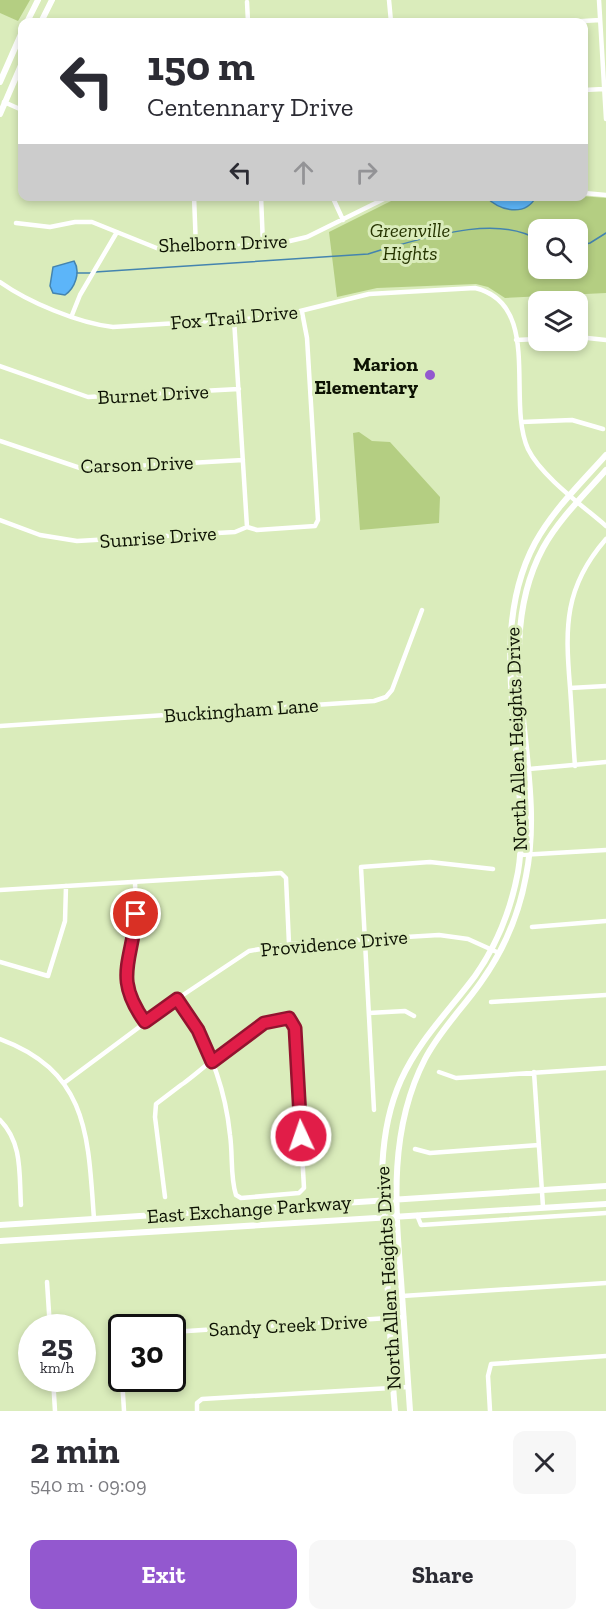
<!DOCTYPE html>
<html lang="en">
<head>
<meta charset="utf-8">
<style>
	body { margin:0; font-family:"Zilla Slab",serif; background:#f7f7f7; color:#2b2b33; height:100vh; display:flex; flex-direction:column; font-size:22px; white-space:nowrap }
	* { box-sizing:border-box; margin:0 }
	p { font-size:20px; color:#7c7c81 }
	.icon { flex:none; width:33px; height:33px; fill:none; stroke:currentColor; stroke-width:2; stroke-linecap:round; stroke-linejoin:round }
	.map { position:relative; height:1411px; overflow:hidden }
	.side { display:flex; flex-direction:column; background:#fff; flex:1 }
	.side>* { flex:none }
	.hud { position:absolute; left:18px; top:18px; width:570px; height:183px; border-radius:12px; box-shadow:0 3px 9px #0003; background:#fff; color:#2b2b33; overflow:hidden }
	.buttons { position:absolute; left:528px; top:219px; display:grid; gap:12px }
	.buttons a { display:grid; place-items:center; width:60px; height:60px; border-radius:12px; background:#fff; box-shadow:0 3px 9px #0003; font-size:30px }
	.speed { position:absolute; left:18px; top:1314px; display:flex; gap:12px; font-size:30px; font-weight:700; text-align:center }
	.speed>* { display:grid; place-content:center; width:78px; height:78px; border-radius:50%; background:#fff; box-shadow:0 3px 9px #0003; line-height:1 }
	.speed small { font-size:15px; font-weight:400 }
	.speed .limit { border:3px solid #111; border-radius:9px; background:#fff; color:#111 }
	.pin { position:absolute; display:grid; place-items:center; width:51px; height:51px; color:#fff; margin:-26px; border:3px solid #fff; border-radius:50%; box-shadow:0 2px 6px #0007 }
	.me { position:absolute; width:66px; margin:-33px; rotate:357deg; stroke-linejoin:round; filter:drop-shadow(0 0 4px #0008) }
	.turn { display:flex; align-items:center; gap:21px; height:126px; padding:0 30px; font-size:27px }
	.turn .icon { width:78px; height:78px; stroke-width:2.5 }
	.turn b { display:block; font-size:42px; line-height:51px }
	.lanes { display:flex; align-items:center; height:57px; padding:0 30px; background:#0003; justify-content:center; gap:30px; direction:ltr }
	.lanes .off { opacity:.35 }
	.round { display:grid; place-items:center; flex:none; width:63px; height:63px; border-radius:12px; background:#f7f7f7 }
	.head { display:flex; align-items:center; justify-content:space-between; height:102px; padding:0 30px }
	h1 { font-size:36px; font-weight:700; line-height:45px }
	.button { display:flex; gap:12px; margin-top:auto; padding:12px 30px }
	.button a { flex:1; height:69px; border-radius:12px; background:#9358cf; color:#fff; font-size:24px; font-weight:700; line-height:69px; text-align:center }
	.button a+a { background:#f7f7f7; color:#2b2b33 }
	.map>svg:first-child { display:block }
</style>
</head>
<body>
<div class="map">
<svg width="606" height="1411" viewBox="0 0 606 1411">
	<rect width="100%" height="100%" fill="#daecbb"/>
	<!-- green -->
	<path fill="#b4ce82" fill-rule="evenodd" d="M0 0H30L18 21 0 13Z
		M581 196 606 198V293L505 298 488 287 476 284 377 288 337 297 329 232 399 197ZM538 230H578V268H538Z
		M359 432 372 441 390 442 440 497 439 523 360 530 353 433Z"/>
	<!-- water -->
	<path fill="#5cb5f9" stroke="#4484af" stroke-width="1.5" d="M486 197H536C525 217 500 211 486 197Z
		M74 261C81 272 75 288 65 295L53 293 50 286 53 267Z"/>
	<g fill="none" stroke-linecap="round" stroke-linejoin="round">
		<!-- stream -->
		<path stroke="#4484af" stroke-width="1.5" d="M578 246 590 243 606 233
			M388 248C431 236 499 215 538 240
			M95 272 368 254 384 249
			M77 273H91"/>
		<!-- minor -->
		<path stroke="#fff" stroke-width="4.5" d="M389 0 391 22
			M599 0 606 119
			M247 2 248 22
			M566 22 600 20
			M584 90 604 89
			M4 102 22 110
			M584 193 606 195
			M194 196 196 248
			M261 196 263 245
			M332 196 343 220
			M16 223 50 227 75 222H92L159 249 277 244 307 237 390 196
			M0 282C28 302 78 323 113 327L276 317 369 294 475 288C543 304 506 401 528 449 541 476 583 506 606 526
			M72 315 80 295 117 232
			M234 319 247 527
			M578 337 606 340
			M516 340 538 339
			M0 366 88 397 239 389
			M522 422 572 420 603 429
			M0 441 83 469 243 460
			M0 520 40 535 77 541 235 532 247 527 257 530 315 526 318 520 307 338 302 312
			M570 688 606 686
			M0 726 374 701 386 697 392 690 422 610
			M575 766C573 740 572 713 570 687 565 627 564 587 606 539
			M518 770 606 762
			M520 855 606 850
			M135 882 136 914 126 969V984L128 995 145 1022
			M0 890 281 873 286 878 289 944
			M532 927 606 921
			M0 962 48 976 65 921 66 886
			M491 1002 606 995
			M369 1013 405 1011 414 1016
			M0 1039C89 1072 88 1137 94 1219
			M439 1072 456 1078 606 1068
			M534 1072 543 1207
			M64 1083 177 999 249 951 289 944 439 935 468 939 499 953
			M374 1110 361 867 430 862 493 869
			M0 1120C23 1143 19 1175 21 1205
			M415 1149 430 1153 539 1145
			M165 1197 155 1117 156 1104 181 1085 184 1083C210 1064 258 1016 289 1019L295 1028 304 1188 299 1193 241 1198 236 1195C230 1177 233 1155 230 1135 225 1086 207 1039 177 999
			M417 1215 421 1225 606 1213
			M47 1282 50 1328
			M402 1296 606 1283
			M172 1332 404 1317
			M122 1359V1374
			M53 1378 55 1411
			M122 1378 124 1411
			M197 1411V1403L202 1399 408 1387
			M490 1411 488 1376 491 1364 606 1356"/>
		<!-- secondary -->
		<path stroke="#fff" stroke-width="6" d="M27 22 38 0
			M41 22 52 0
			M0 82 22 32
			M0 114 22 63
			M0 1225 606 1186
			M0 1241 606 1204
			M395 1411C391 1367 390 1322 387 1278 383 1212 373 1142 401 1080 419 1040 449 1011 475 976 497 945 511 909 518 872 524 837 520 800 517 765 512 690 498 612 535 543 553 510 581 483 606 455
			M410 1411C407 1367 404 1324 401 1280 395 1204 389 1129 425 1059 440 1030 463 1008 481 982 504 950 519 914 526 876 548 768 488 650 543 548 559 519 584 495 606 470"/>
	</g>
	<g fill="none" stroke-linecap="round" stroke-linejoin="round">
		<!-- route casing -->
		<g stroke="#92132f" stroke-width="15">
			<path id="route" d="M136 914C132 963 113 977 145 1022L177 999 198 1030 212 1062 264 1023 289 1018 295 1028 301 1136"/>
		</g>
		<!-- route -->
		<use href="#route" stroke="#e11d48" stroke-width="10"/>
	</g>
	<!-- markers -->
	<circle fill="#9358cf" stroke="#daecbb" stroke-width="2" cx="430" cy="375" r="6"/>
	<g text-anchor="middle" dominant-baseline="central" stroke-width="6" stroke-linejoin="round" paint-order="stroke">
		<!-- park labels -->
		<g font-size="20" font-style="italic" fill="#263400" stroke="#daecbb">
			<text x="410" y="230">Greenville<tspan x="410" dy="23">Hights</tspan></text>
		</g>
		<!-- street labels -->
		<g font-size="20" fill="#0d1203" stroke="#daecbb">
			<text transform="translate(223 243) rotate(-2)">Shelborn Drive</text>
			<text transform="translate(234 317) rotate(-5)">Fox Trail Drive</text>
			<text transform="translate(153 394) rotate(-3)">Burnet Drive</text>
			<text transform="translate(137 464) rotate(-2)">Carson Drive</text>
			<text transform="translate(158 537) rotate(-4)">Sunrise Drive</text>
			<text transform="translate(241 710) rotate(-4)">Buckingham Lane</text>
			<text transform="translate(516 739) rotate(-92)">North Allen Heights Drive</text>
			<text transform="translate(334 943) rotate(-5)">Providence Drive</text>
			<text transform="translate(249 1209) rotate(-4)">East Exchange Parkway</text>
			<text transform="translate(388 1278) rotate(-93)">North Allen Heights Drive</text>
			<text transform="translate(288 1325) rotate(-3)">Sandy Creek Drive</text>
		</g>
		<!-- poi labels -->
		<g font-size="20" font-weight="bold" fill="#0d1203" stroke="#daecbb" text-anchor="end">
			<text x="418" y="364">Marion<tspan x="418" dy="23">Elementary</tspan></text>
		</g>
	</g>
</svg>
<div class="buttons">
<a><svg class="icon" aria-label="search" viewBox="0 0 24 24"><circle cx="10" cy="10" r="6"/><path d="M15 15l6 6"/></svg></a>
<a><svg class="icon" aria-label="layers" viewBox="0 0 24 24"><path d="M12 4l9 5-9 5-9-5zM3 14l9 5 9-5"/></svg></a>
</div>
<div class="speed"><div>25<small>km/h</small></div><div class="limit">30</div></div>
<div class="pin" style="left:136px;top:914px;background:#d93025"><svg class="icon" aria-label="arrive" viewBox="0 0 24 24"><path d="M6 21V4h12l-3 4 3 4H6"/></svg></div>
<svg class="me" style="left:301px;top:1136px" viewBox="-20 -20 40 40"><circle r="17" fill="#e11d48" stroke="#fff" stroke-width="3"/><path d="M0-11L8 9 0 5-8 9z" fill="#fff"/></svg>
<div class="hud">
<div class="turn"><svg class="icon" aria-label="left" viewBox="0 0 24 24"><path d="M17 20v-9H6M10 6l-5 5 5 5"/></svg><div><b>150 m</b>Centennary Drive</div></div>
<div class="lanes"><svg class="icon" aria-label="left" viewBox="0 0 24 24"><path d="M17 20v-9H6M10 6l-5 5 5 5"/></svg><svg class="icon off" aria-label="ahead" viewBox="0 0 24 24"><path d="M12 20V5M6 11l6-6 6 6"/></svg><svg class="icon off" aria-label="right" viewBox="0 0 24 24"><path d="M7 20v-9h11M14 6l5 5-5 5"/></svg></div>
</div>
</div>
<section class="side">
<div class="head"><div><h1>2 min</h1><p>540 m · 09:09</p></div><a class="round"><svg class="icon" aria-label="close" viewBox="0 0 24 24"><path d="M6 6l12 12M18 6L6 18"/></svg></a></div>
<div class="button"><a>Exit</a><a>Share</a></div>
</section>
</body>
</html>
